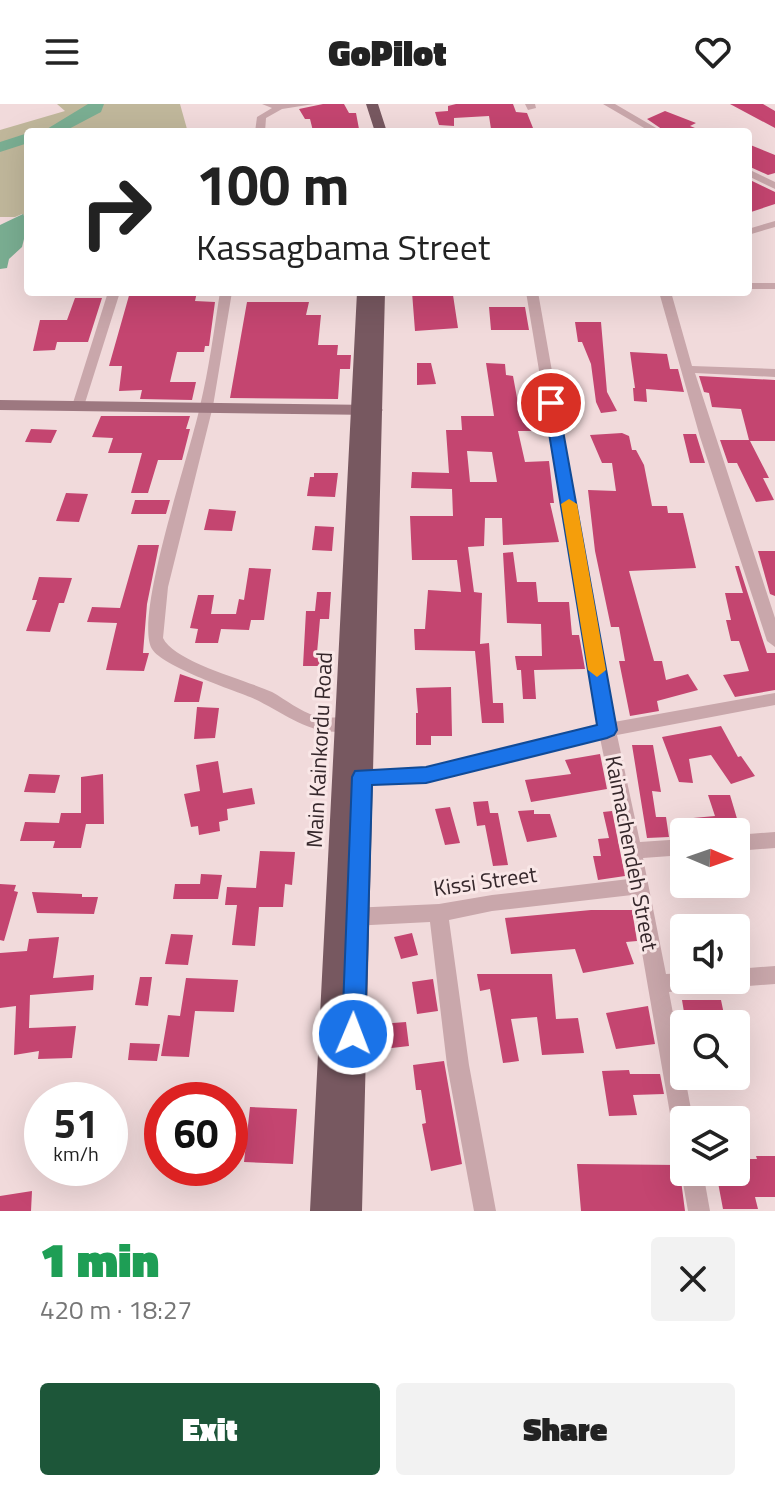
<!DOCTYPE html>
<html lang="en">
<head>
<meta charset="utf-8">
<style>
	body { margin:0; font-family:"Titillium Web",sans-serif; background:#f2f2f2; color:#222; height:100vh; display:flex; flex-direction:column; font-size:30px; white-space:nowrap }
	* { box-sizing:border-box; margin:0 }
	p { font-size:26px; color:#767676 }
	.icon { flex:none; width:44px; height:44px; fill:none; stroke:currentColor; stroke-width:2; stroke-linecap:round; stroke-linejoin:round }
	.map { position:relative; height:1107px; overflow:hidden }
	.panel { display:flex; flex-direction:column; background:#fff; flex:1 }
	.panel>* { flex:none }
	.hud { position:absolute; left:24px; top:24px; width:728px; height:168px; border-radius:8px; box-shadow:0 8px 32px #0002; background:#fff; color:#222; overflow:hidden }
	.needle { width:52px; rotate:92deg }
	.tools { position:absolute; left:670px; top:714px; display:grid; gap:16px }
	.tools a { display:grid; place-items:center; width:80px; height:80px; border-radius:8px; background:#fff; box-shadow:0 8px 32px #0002; font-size:40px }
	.speed { position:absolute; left:24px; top:978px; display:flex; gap:16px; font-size:40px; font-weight:700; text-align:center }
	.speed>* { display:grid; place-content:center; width:104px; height:104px; border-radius:50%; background:#fff; box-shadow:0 8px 32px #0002; line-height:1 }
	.speed small { font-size:20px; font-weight:400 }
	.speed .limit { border:12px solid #d22; background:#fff; color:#111 }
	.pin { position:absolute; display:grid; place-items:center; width:68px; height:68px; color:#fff; margin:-34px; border:4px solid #fff; border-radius:50%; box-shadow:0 2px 8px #0007 }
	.me { position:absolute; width:88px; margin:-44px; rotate:1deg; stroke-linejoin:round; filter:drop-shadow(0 0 6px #0008) }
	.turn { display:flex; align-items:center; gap:28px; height:168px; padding:0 40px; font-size:36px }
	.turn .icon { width:104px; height:104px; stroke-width:2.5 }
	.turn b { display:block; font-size:56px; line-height:68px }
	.round { display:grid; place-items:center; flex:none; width:84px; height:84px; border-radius:8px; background:#f2f2f2 }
	.head { display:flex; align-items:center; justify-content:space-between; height:136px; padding:0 40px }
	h1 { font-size:48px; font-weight:800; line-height:60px; color:#1e9e55 }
	.button { display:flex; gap:16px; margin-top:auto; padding:16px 40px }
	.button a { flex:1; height:92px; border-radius:8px; background:#1d5639; color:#fff; font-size:32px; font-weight:800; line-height:92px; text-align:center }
	.button a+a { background:#f2f2f2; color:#222 }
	header { display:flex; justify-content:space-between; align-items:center; height:104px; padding:0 40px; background:#fff; font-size:36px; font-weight:800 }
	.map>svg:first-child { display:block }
</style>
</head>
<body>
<header><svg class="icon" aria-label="menu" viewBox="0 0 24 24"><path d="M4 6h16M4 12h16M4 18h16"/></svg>GoPilot<svg class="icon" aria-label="heart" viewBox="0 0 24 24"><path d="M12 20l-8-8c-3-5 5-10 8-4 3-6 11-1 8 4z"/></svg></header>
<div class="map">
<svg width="775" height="1107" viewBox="0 0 775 1107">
	<rect width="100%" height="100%" fill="#f1dadb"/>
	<!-- green -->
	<path fill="#c0b79b" d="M57 0H180L187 25 184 28H28V114L22 110 15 113H0V26L65 7Z"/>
	<!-- water -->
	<path fill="#7aae92" d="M23 110 28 119 22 143 9 155 7 164 0 165V121Z"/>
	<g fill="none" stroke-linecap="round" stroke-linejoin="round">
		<!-- river -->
		<path fill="#7aae92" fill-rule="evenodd" d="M88 0H104L101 8 63 28H42Z
			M28 29V39L0 48V38Z"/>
	</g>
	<!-- building -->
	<path fill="#c44570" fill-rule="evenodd" d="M323 0H344L349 9H356L359 25 313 27 310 15H305L299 5Z
		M456 0H513L516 8 527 9 533 24 491 25 489 12 454 14V22L439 21 435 8 448 7V2Z
		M730 0H763L775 7V24Z
		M665 7 696 19 690 22 705 28H666L647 15Z
		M748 40 775 51V69L768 71 748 62Z
		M748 75 775 88V100L748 109Z
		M130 188H197L195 197 215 198 209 242H205L204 248H177L170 278H196L192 296 140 295 142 286 119 287 122 262H109Z
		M412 188H450L453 191 458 224 415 227Z
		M75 194H102L88 238H57L55 246 33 247 40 216H67Z
		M247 198H309L306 211H321L318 241H338L337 251H351L350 265H340L338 295 230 294Z
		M489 203H525L529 226H491Z
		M575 218H601L607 288 617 307 601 309 596 298 591 260 582 238H578Z
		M630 248 667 250 670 265H678L684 288 646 285 647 298 634 297 633 284H635Z
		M417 259H431L436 280 417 281Z
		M486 259 505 260 506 271 513 272 520 310H542L544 327H518L525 358 549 357 554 399H550L559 438 503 441 502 414H485L484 442 468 443 474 488 482 489 480 540 489 539 493 599H503L504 619H482L475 547 415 546 414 525H425L428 486 461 488 457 456H412L410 412H453L452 385 411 384 412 368 449 369 446 326H462L461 312H494ZM467 347 492 348 497 378H470Z
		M699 272 775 276V337H750L769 374H763L774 396 756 398 737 359H728L720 336H749L741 305 712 303 709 289 704 288Z
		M101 312H190L186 325H190L182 356H158L148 389H131L142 349H108L113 334 92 333Z
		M31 325 57 326 51 339 25 338Z
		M622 329 629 332 632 346H636L644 361 652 402H667L668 409H683L696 464 629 467 654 557H662L666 576 688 570 698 586 657 597 659 607 630 612 619 557H625L619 523H611L595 447 588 386 616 387 612 359H602L590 331Z
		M683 330H696L705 359H690Z
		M314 369H338L335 393 307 392 310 373H314Z
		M66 389 88 390 79 418 56 417Z
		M135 396H170L166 410H131Z
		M209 405 236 407 232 427 204 426Z
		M315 422 334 423 332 447 312 446Z
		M138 441H159L147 500 143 549H149L144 567 106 566 117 519 87 518 92 503 120 504Z
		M758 447H775V492L770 490Z
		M513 448 517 478H536L538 498H569L572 531H579L585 565 534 566 536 595H523L521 566H517L515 552H542L541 520 507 519 503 449Z
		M735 462H739L767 549H775V586L735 593 723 571 749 567 739 537H731L726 516H731L725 489H743Z
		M249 464 271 465 264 516H251L249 526 221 525 218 539H195L198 525 190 524 198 491H214L211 510H236L239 495 244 496Z
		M39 473 72 474 64 499H59L50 528 26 527 37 496H32Z
		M317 488H331L329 515H320L317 549H330L329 562H303L306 507H315Z
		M180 570 203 578 199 598H174Z
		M451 583 452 632H431V641H416V609H418L416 584Z
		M197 603 219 604 215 634 194 635Z
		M721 622 738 653 741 652 755 672 731 680 711 651 689 655 693 679 679 678 662 633Z
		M632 641H653L661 688 652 687 656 713H666L669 733 647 734Z
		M600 650 607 685 531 698 525 676 571 670 565 656Z
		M218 657 223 689 252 684 255 700 227 705 228 716 219 718 220 727 199 731 198 722 191 723 184 690 200 687 196 661Z
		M29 670 60 671 55 689 24 688Z
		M103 670 104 720H86L81 744H53L55 737H20L25 718 59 719 61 709H81V673Z
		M708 691H730L741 728H698L693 714 715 712Z
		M488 697 490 709H498L508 761 493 762 485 721 477 722 473 698Z
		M450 703 460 739 445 741 435 705Z
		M534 706V710H550L557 733 527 738 518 707Z
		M612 707 625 772 598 776 593 752H601L598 735 609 734 603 708Z
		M260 747 295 748 292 781 285 780 283 803H259L255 842 232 841 237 801H225L227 783 256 784Z
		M201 770 222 771 218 795H173L175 780H200Z
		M0 780 16 781 14 787 18 788 4 837 0 836Z
		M32 788 82 790V793H98L94 810 37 809Z
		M591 806H632L637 837 626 838 634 860 583 869 575 845 511 850 505 814Z
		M412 829 418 851 401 855 394 833Z
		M171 830 193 831 188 861 165 860Z
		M59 833 53 874 94 871 93 886 30 891 29 924 76 922 72 954 38 955 39 947 14 951 16 902 0 904V849L27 847 29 835Z
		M477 870H552L556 915 578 914 584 949 542 951 537 913 511 915 519 957 503 959 490 885 480 887Z
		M140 873H152L148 902 135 901Z
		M186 874 238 876 234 908 195 907 189 953 161 952 168 911 180 912Z
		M433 875 438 907 417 910 412 878Z
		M682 896H721L726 920H686Z
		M648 902 655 940 616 945 606 909Z
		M406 918 409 942 383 945 380 920Z
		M130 939 160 940 157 957 128 956Z
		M444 957 462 1060 431 1067 422 1020 426 1019 421 986H416L413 961Z
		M629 966 630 970H660L664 990 633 991 637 1011 609 1012 602 967Z
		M250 1003 297 1005 293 1060 244 1058Z
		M756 1052H775V1093H755L758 1105H723L716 1068H736V1055H757Z
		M577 1060 679 1061 685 1107H581Z
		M32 1087 31 1107H0V1092Z"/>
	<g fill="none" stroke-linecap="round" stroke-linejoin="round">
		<!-- street -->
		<path fill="#c9a7ab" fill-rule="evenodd" d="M262 0H314L282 5 266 14 265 28H255L257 13 272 4Z
			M525 0H535L536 4 528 6Z
			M603 0H615L663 28H651Z
			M748 65 775 78V85L748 72Z
			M775 117V123L748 131V125Z
			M748 179H775V185H748Z
			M108 188H120L84 302 83 305H73L72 302Z
			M220 188H232L213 302 168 483 163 534C174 558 246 576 272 588 286 596 300 607 315 612 327 616 340 611 352 615L354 620 352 625C314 637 283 607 250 593 230 585 162 562 152 545 133 513 191 347 200 302 209 265 214 226 220 188Z
			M526 188H538L614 618 775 589V601L617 631 640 738 684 735V751L643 754 666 870 684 869V876H719L716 883 669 888 693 1016H684V1038L676 1035 673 1027 632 791 492 807 449 816 469 961 496 1107H474L447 961 430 818 351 822 344 819 341 813 344 807 351 804 439 800 492 791 629 775 600 634 426 678 353 680 347 678 344 673 347 668 353 666 426 664 598 622Z
			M659 188H671L692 262 775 265V273L695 269 775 514V543L767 537 700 333Z
			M775 728V744L736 747V731Z
			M775 862V880L736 883 729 881 727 876H736V865Z
			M684 1060V1068H703L710 1107H688L681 1068Z"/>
		<!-- secondary -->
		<path fill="#9d7880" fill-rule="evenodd" d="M0 296 375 301 383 306 375 311 0 306Z"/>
		<!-- primary -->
		<path fill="#775860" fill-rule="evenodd" d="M366 0H378L387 28H375Z
			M357 188H385L362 1107H310Z"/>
	</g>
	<!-- route -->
	<path fill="#1a73e8" stroke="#114b97" stroke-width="2" d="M551 295 558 299 617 626 614 631 607 634 426 679 372 681 365 930 362 938 353 941 345 938 342 930 352 673 355 667 426 663 597 621 544 299Z"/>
	<!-- slow -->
	<path fill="#f59e0b" d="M569 395 577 400 606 566 597 573 588 566 561 400Z"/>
	<g text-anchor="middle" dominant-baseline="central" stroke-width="6" stroke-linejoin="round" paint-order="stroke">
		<!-- street labels -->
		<g font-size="22" fill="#35272b" stroke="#f9e7e7">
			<text transform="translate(319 646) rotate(-87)">Main Kainkordu Road</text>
			<text transform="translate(632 749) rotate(79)">Kaimachendeh Street</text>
			<text transform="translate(485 777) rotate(-8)">Kissi Street</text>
		</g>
	</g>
</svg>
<div class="tools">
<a><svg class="needle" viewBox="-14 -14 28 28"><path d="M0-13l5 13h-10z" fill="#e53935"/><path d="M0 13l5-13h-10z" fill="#767676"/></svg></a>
<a><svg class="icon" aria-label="sound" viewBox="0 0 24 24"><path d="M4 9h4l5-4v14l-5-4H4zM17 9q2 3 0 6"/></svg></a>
<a><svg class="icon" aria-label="search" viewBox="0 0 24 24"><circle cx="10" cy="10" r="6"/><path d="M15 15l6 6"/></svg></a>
<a><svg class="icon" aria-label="layers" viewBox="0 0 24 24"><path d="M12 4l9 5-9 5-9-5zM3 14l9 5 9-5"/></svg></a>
</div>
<div class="speed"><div>51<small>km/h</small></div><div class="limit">60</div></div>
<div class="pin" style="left:551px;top:299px;background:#d93025"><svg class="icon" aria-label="arrive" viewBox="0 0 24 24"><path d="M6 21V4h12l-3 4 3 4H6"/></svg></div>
<svg class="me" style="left:353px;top:930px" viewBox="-20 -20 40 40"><circle r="17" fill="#1a73e8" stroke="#fff" stroke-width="3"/><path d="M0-11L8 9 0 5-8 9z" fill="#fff"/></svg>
<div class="hud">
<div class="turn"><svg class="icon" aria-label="right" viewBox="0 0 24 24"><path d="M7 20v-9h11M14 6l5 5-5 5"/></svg><div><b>100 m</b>Kassagbama Street</div></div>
</div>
</div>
<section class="panel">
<div class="head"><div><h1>1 min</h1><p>420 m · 18:27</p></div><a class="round"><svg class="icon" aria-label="close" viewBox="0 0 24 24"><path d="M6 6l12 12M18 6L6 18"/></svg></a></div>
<div class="button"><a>Exit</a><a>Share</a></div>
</section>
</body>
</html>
